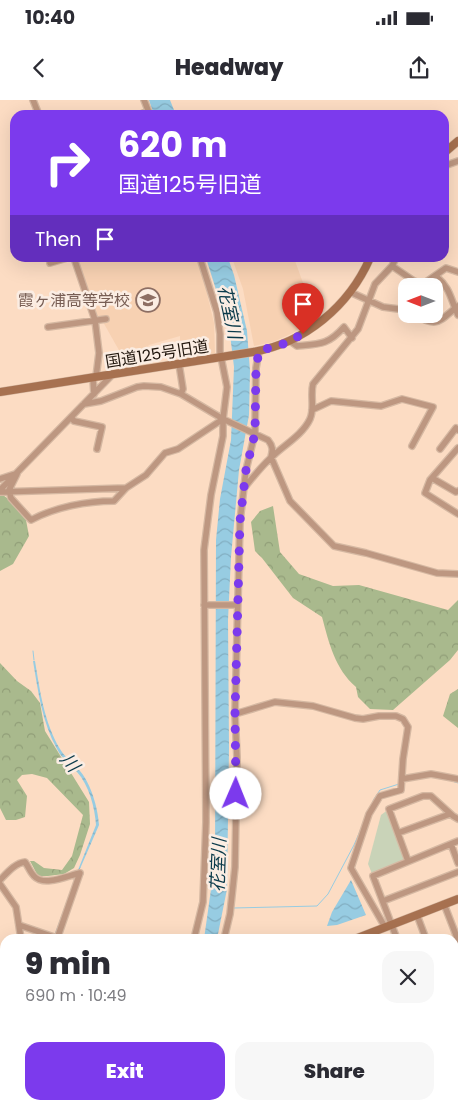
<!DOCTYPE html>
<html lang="en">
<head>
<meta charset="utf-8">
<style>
	body { margin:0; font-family:Poppins,"Noto Sans JP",sans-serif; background:#f7f7f7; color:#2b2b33; height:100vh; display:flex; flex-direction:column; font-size:19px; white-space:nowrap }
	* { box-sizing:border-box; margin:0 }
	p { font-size:16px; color:#7c7c81 }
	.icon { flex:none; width:28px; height:28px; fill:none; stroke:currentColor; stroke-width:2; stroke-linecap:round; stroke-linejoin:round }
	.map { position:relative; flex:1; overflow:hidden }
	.sheet { position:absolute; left:0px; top:834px; width:459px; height:176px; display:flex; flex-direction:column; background:#fff; border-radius:15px 15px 0 0; box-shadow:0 5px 20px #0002 }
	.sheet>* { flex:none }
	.hud { position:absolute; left:10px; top:10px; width:439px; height:152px; border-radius:15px; box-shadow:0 5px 20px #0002; background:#7c3aed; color:#fff; overflow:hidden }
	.needle { width:32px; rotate:270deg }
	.controls { position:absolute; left:398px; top:178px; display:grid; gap:10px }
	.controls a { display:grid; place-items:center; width:45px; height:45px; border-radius:10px; background:#fff; box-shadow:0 5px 20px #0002; font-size:25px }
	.pin { position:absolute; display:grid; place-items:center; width:42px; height:42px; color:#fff; margin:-51px -21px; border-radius:50% 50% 50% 0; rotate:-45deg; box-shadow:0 0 5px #0007 }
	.pin .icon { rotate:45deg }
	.me { position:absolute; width:55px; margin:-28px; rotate:1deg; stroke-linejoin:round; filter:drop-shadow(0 0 4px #0008) }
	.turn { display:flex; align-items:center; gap:18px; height:105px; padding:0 25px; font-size:22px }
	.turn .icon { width:65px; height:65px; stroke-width:2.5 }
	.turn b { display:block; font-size:35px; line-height:42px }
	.then { display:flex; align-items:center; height:48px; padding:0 25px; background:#0003; gap:10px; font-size:19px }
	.round { display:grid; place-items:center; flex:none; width:52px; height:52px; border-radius:15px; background:#f7f7f7 }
	.headline { display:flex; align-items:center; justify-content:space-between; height:85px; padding:0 25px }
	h1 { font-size:30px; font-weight:800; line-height:38px }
	.cta { display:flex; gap:10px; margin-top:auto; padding:10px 25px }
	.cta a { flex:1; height:58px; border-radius:15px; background:#7c3aed; color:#fff; font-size:20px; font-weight:800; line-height:58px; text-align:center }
	.cta a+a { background:#f7f7f7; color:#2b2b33 }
	.status { display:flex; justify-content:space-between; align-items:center; height:35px; padding:0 25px; background:#fff; direction:ltr }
	.status svg { height:14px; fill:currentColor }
	header { display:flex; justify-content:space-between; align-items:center; height:65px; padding:0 25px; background:#fff; font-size:22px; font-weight:800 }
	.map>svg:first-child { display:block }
</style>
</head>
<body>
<div class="status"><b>10:40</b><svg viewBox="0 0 49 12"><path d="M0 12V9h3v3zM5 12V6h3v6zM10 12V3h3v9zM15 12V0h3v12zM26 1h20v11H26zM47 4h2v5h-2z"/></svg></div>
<header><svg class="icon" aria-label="back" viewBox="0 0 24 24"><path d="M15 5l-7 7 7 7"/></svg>Headway<svg class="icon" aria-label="share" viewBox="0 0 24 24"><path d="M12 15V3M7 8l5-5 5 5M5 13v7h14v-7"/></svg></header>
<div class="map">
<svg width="458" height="1009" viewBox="0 0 458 1009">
	<defs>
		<pattern id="forest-crowns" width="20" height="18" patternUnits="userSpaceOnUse" patternTransform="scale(1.25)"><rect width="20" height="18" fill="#a9b98d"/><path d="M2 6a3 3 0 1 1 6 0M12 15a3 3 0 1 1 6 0" fill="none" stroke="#919e78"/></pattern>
		<pattern id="water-waves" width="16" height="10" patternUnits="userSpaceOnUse" patternTransform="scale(1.25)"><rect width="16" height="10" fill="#97cce2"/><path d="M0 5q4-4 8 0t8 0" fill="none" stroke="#82aec1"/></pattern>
	</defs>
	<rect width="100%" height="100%" fill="#fcdcc3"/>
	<!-- built -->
	<path fill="#f7d1b2" d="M73 158H196L204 181 214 223 215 254 180 261V236L149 245 131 267 124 268 120 252 103 222 94 218Z
		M232 158H294L315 216 293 233 273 242 254 246 243 189Z"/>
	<!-- forest -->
	<path fill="url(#forest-crowns)" d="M0 393 7 398 26 420 29 436 13 464 0 471Z
		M273 406 280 452 299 474 333 486 359 485 448 510 458 500V550L450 560 393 610 370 609 358 597 356 587C335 569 329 543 322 517L293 498 262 458 255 451 251 422 260 411Z
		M0 563 17 581 31 591 40 603 45 631 89 702 90 724 80 755 74 768 64 774 48 776H38L30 761H34L44 768 62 770 72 756 83 715 47 678 32 674 22 675 17 680 27 696 25 717 16 720H6L0 708Z
		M458 589V628L443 616 450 594Z"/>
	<!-- park -->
	<path fill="#c9d3b8" d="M389 709 408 761 373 776 368 764 381 715Z"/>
	<!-- water -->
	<path fill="url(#water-waves)" d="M149 0H170L176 15H154Z
		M206 158H228L234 175 247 231 250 271 249 315 239 370 231 457 228 520 229 648 227 789 217 839H204L215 761 216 440 220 399 231 340 234 267 230 234Z
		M33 561H35C40 591 44 622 60 649 65 658 74 663 80 671 91 684 98 708 99 725L79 771 56 839 54 836 78 770 96 725C95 708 89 685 77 672 70 664 62 659 57 649 42 622 38 591 33 561Z
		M351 780 366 815 337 825 327 826 332 812Z"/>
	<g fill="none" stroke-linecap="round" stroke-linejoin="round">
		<!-- stream -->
		<path stroke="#97cce2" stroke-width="1" d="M33 551 34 560
			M449 680 458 683
			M234 808 317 806 328 794 354 745 374 699 380 690 399 684"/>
		<!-- street casing -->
		<g stroke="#d5b8a2" stroke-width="8">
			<path id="street" d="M33 0 39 15
				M144 0 150 15
				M139 15 148 11
				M444 66 458 61
				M74 158 95 220 99 253 96 277
				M50 163 67 158
				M392 166 414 181 423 184 446 168 458 172
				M436 176C451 189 450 198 458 215
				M350 192 383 207 406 210
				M414 214C437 229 439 221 458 206
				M48 227 106 219
				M290 241 297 246C320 244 328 245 344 227L352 238
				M179 264 183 289 181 294
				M93 278 94 294
				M84 304 101 301 137 287 144 286 161 287 181 294 223 319 268 340C273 346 273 350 271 357L290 401 334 446 366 453 437 473 458 474
				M312 310 331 301 381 306 402 299 433 307 412 346
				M71 317 74 321 102 327 97 349
				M458 348 430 380 425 393 458 414
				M440 349 456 328 458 330
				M17 374 9 390 11 398 31 420C55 407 87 401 114 401L126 388 146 375 165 353 178 349 223 319
				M432 378 456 392 458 391
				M0 379 15 374
				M245 387C254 376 263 364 274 355 286 344 303 334 310 319 315 308 310 296 313 284L358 229 375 184 392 166 396 158
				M0 390 112 275
				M0 392 126 388
				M204 505H237
				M235 614 275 602 313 606 355 618 363 619 379 616H396L403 619 408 627 403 659 401 690 380 696 369 714 351 768 385 827
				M402 679 431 674 458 679
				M398 733 450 714
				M451 744 458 763
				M408 761 389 709 423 696H431L453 716 458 719
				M0 780C7 773 15 763 25 762 28 766 30 772 34 776 44 787 67 776 80 773
				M0 784 16 807 21 839
				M383 801 458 772
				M444 804 458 840
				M417 815 426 839
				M19 825 57 838
				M57 839 80 773
				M194 839 203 802 206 722 204 450 211 395 223 336V319L227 287 220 252V234L217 212 200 158
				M224 839 230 814 235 767 237 657 235 614 240 421 246 370 255 333 256 268 259 251
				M397 839 373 776 458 741
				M454 893 458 891
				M454 909 456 914 454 932
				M0 917 5 910
				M0 991 5 978
				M454 999 458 1001
				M419 1005 421 1009
				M141 1009 142 1005
				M173 1009 174 1005
				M320 1009 321 1005
				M391 1009 398 1005"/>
		</g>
		<!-- secondary casing -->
		<g stroke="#d5b8a2" stroke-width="9">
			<path id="secondary" d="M444 53 458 41
				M0 292 253 252C305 243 349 206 370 158
				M355 839 458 799
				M454 960 458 961
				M352 1009 354 1005"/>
		</g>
		<!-- street -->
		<use href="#street" stroke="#bd9781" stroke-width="5.5"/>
		<!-- secondary -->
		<use href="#secondary" stroke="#a77150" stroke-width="8"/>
	</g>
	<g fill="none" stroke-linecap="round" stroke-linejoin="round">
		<!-- route -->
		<path stroke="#7c3aed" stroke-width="9" stroke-dasharray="0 16.2" d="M236 694 235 614 240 421 246 370 255 333 256 268 259 251 283 244 303 234"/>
	</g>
	<!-- icons -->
	<defs>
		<g id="school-ring" transform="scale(1.25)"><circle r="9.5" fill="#fbede3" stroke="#8d6e63" stroke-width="1.5"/><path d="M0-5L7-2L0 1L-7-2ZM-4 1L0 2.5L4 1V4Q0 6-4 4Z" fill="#8d6e63"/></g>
	</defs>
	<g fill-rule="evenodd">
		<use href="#school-ring" x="148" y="200"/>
	</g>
	<g text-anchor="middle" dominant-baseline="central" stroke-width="5" stroke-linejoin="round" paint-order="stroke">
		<!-- education labels -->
		<g font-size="16" fill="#785e54" stroke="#fbede3" text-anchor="end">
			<text x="130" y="200">霞ヶ浦高等学校</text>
		</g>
		<!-- street labels -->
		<g font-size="16" fill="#21160d" stroke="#fbede3">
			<text transform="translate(157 254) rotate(-9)">国道125号旧道</text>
		</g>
		<!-- water labels -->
		<g font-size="18" font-style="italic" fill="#0a3a4a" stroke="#fbede3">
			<text transform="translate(230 212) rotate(78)">花室川</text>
			<text transform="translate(70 662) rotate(49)">川</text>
			<text transform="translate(218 765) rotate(-88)">花室川</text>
		</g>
	</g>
</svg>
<div class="controls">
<a><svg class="needle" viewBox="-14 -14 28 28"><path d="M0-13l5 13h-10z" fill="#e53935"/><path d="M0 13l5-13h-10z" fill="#7c7c81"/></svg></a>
</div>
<div class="pin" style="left:303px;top:234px;background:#d93025"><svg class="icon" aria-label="arrive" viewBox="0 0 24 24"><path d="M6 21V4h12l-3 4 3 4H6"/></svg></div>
<svg class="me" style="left:236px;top:694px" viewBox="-20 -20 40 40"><circle r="19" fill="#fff"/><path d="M0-13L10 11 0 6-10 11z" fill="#7c3aed"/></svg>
<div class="hud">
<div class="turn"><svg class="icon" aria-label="right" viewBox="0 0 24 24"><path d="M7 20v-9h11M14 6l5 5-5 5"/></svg><div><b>620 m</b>国道125号旧道</div></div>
<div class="then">Then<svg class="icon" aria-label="arrive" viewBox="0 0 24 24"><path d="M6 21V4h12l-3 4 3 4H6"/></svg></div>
</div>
<section class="sheet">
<div class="headline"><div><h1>9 min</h1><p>690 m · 10:49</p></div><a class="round"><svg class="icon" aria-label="close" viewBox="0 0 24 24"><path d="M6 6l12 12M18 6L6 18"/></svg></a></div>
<div class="cta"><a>Exit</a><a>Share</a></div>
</section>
</div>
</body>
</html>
